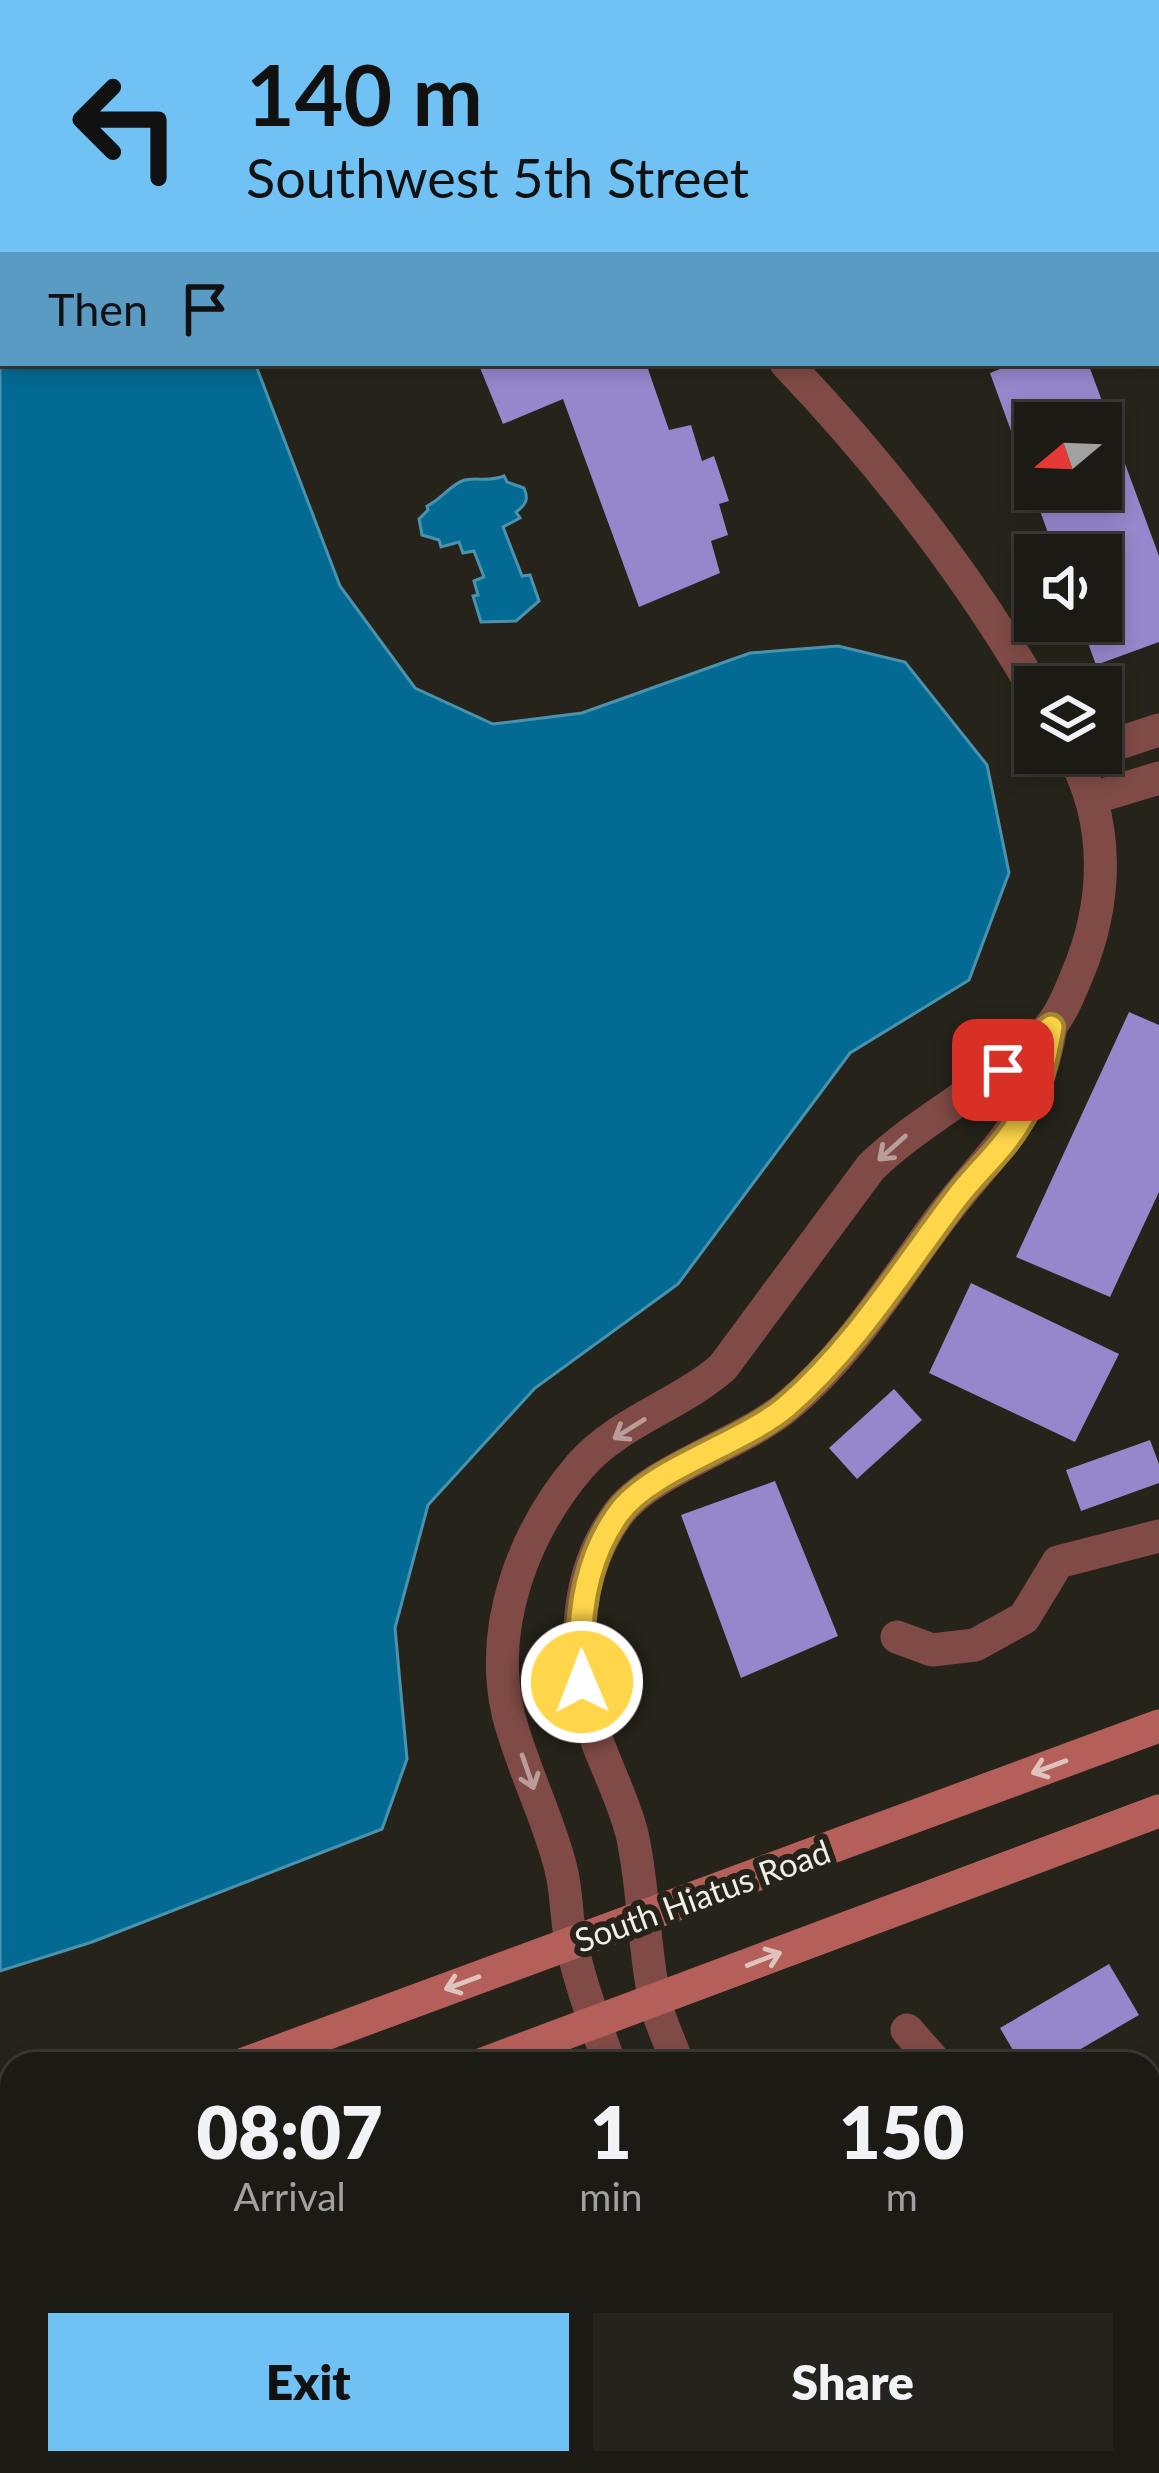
<!DOCTYPE html>
<html lang="en">
<head>
<meta charset="utf-8">
<style>
	body { margin:0; font-family:Lato,sans-serif; background:#25231d; color:#f1f3f6; height:100vh; display:flex; flex-direction:column; font-size:45px; white-space:nowrap }
	* { box-sizing:border-box; margin:0 }
	p { font-size:39px; color:#a0a1a0 }
	.icon { flex:none; width:66px; height:66px; fill:none; stroke:currentColor; stroke-width:2; stroke-linecap:round; stroke-linejoin:round }
	.map { position:relative; flex:1; overflow:hidden }
	.sheet { position:absolute; left:0px; top:2052px; width:1161px; height:423px; display:flex; flex-direction:column; background:#1c1a14; border-radius:36px 36px 0 0; box-shadow:0 6px 18px #0003,0 0 0 3px #3a3834 }
	.sheet>* { flex:none }
	.top-card { position:absolute; left:0px; top:0px; width:1161px; height:366px; box-shadow:0 6px 18px #0003,0 0 0 3px #3a3834; background:#70c2f4; color:#111; overflow:hidden }
	.needle { width:78px; rotate:251deg }
	.controls { position:absolute; left:1014px; top:402px; display:grid; gap:24px }
	.controls a { display:grid; place-items:center; width:108px; height:108px; border-radius:0px; background:#1c1a14; box-shadow:0 6px 18px #0003,0 0 0 3px #3a3834; font-size:60px }
	.pin { position:absolute; display:grid; place-items:center; width:102px; height:102px; color:#fff; margin:-51px; border-radius:24px; box-shadow:0 6px 18px #0006 }
	.me { position:absolute; width:132px; margin:-66px; rotate:359deg; stroke-linejoin:round; filter:drop-shadow(0 0 9px #0008) }
	.turn { display:flex; align-items:center; gap:42px; height:252px; padding:0 48px; font-size:54px }
	.turn .icon { width:156px; height:156px; stroke-width:2.5 }
	.turn b { display:block; font-size:84px; line-height:102px }
	.then { display:flex; align-items:center; height:114px; padding:0 48px; background:#0003; gap:24px; font-size:45px }
	.eta { display:flex; justify-content:space-evenly; align-items:center; height:204px; text-align:center }
	.eta b { font-size:72px; font-weight:800; line-height:84px }
	.action { display:flex; gap:24px; margin-top:auto; padding:24px 48px }
	.action a { flex:1; height:138px; border-radius:0px; background:#70c2f4; color:#111; font-size:48px; font-weight:800; line-height:138px; text-align:center }
	.action a+a { background:#25231d; color:#f1f3f6 }
	.map>svg:first-child { display:block }
</style>
</head>
<body>
<div class="map">
<svg width="1159" height="2473" viewBox="0 0 1159 2473">
	<rect width="100%" height="100%" fill="#26231a"/>
	<!-- water -->
	<path fill="#036a93" stroke="#4b92ad" stroke-width="3" d="M0 0 112 3H3V363H255L340 586 415 688 493 724 582 713 750 653 838 646 905 662 987 765 1009 873 969 980 850 1053 678 1284 535 1388 428 1505 395 1628 407 1759 382 1829 92 1942 0 1971Z
		M504 476 507 482 524 488C529 499 526 505 516 512L520 518 503 527 522 576 530 575 539 601 516 621 481 622 473 596 478 595 474 581 484 577 474 551 463 553 459 542 441 547 439 540 422 535 419 519 428 510 427 506C442 499 448 487 462 481 475 476 486 483 504 476Z"/>
	<!-- building -->
	<path fill="#9686cb" fill-rule="evenodd" d="M478 363H609L611 369 646 363 669 430 691 425 702 461 714 456 729 501 719 504 728 535 711 541 720 573 639 607 563 399 503 424Z
		M1015 363H1088L1159 556V642L1096 665 1080 621H1101V555H1056L990 373ZM1035 423H1101V489H1035Z
		M1129 1012 1159 1025V1192L1110 1297 1016 1257Z
		M971 1283 1119 1354 1075 1442 929 1373Z
		M894 1389 922 1420 857 1479 829 1448Z
		M1150 1440 1159 1464V1483L1081 1511 1066 1470Z
		M775 1481 838 1636 741 1678 681 1515Z
		M1109 1964 1139 2015 1055 2064H1021L1000 2028Z
		M1159 2365V2460L1149 2455V2387Z
		M0 2438 12 2449V2463H28L39 2473H0Z
		M46 2463H138L149 2473H56Z
		M156 2463H216L207 2473H167Z
		M592 2463H652L653 2473H593Z
		M666 2463H728L729 2473H667Z
		M781 2463H849L845 2473H784L777 2470Z
		M863 2463H932L928 2473H884Z
		M969 2463H1016L1011 2473H991Z
		M1060 2463H1099L1094 2473H1083Z"/>
	<g fill="none" stroke-linecap="round" stroke-linejoin="round">
		<!-- minor -->
		<path stroke="#804b46" stroke-width="33" d="M874 0 876 3
			M575 3V0
			M1158 97 1159 98
			M786 363C882 464 965 570 1035 690
			M1101 749 1159 730
			M1093 798 1159 778
			M897 1637 932 1650 975 1645 1024 1618 1058 1562 1159 1536
			M907 2030 937 2064
			M610 2064C595 2024 580 1983 571 1942 566 1918 567 1892 561 1869 548 1816 521 1766 508 1713 488 1625 524 1532 580 1466 618 1422 680 1405 723 1367L871 1167C925 1115 993 1085 1046 1031 1061 1016 1069 994 1077 975 1108 902 1110 823 1072 753
			M678 2064C670 2042 658 2019 654 1996 643 1943 644 1887 632 1834 624 1802 608 1771 597 1741 572 1668 570 1579 618 1514 649 1471 739 1445 785 1408 848 1357 892 1284 940 1219 996 1145 1034 1125 1051 1027
			M1149 2277 1159 2276
			M0 2362 12 2357
			M446 2473 465 2463"/>
		<!-- secondary -->
		<path stroke="#b45f59" stroke-width="33" d="M244 2064 1159 1726
			M483 2064 1159 1811
			M0 2157 12 2152
			M0 2243 12 2239"/>
	</g>
	<!-- one-way arrows -->
	<defs><path id="oneway-shaft" d="M-6 0H5M1.5-3L5.5 0L1.5 3" fill="none" stroke-width="1.6" stroke-linecap="round" stroke-linejoin="round" transform="scale(3)"/></defs>
	<g stroke="#b99d98">
		<use href="#oneway-shaft" transform="translate(892 1148) rotate(138)"/>
		<use href="#oneway-shaft" transform="translate(629 1429) rotate(148)"/>
		<use href="#oneway-shaft" transform="translate(528 1772) rotate(71)"/>
	</g>
	<g stroke="#dfc4be">
		<use href="#oneway-shaft" transform="translate(1049 1767) rotate(160)"/>
		<use href="#oneway-shaft" transform="translate(764 1959) rotate(-21)"/>
		<use href="#oneway-shaft" transform="translate(462 1983) rotate(160)"/>
	</g>
	<g fill="none" stroke-linecap="round" stroke-linejoin="round">
		<!-- route casing -->
		<g stroke="#a68a30" stroke-width="30">
			<path id="route" d="M582 1682C577 1624 583 1563 618 1514 650 1469 741 1445 787 1406 854 1348 902 1270 955 1200 975 1173 1002 1151 1019 1122 1038 1093 1045 1061 1051 1027L1003 1070"/>
		</g>
		<!-- route -->
		<use href="#route" stroke="#ffd54a" stroke-width="21"/>
	</g>
	<g text-anchor="middle" dominant-baseline="central" stroke-width="12" stroke-linejoin="round" paint-order="stroke">
		<!-- street labels -->
		<g font-size="33" fill="#f2efe9" stroke="#26231a">
			<text transform="translate(702 1895) rotate(-20)">South Hiatus Road</text>
		</g>
	</g>
</svg>
<div class="controls">
<a><svg class="needle" viewBox="-14 -14 28 28"><path d="M0-13l5 13h-10z" fill="#e53935"/><path d="M0 13l5-13h-10z" fill="#a0a1a0"/></svg></a>
<a><svg class="icon" aria-label="sound" viewBox="0 0 24 24"><path d="M4 9h4l5-4v14l-5-4H4zM17 9q2 3 0 6"/></svg></a>
<a><svg class="icon" aria-label="layers" viewBox="0 0 24 24"><path d="M12 4l9 5-9 5-9-5zM3 14l9 5 9-5"/></svg></a>
</div>
<div class="pin" style="left:1003px;top:1070px;background:#d93025"><svg class="icon" aria-label="arrive" viewBox="0 0 24 24"><path d="M6 21V4h12l-3 4 3 4H6"/></svg></div>
<svg class="me" style="left:582px;top:1682px" viewBox="-20 -20 40 40"><circle r="17" fill="#ffd54a" stroke="#fff" stroke-width="3"/><path d="M0-11L8 9 0 5-8 9z" fill="#fff"/></svg>
<div class="top-card">
<div class="turn"><svg class="icon" aria-label="left" viewBox="0 0 24 24"><path d="M17 20v-9H6M10 6l-5 5 5 5"/></svg><div><b>140 m</b>Southwest 5th Street</div></div>
<div class="then">Then<svg class="icon" aria-label="arrive" viewBox="0 0 24 24"><path d="M6 21V4h12l-3 4 3 4H6"/></svg></div>
</div>
<section class="sheet">
<div class="eta">
<div><b>08:07</b><p>Arrival</p></div>
<div><b>1</b><p>min</p></div>
<div><b>150</b><p>m</p></div>
</div>
<div class="action"><a>Exit</a><a>Share</a></div>
</section>
</div>
</body>
</html>
